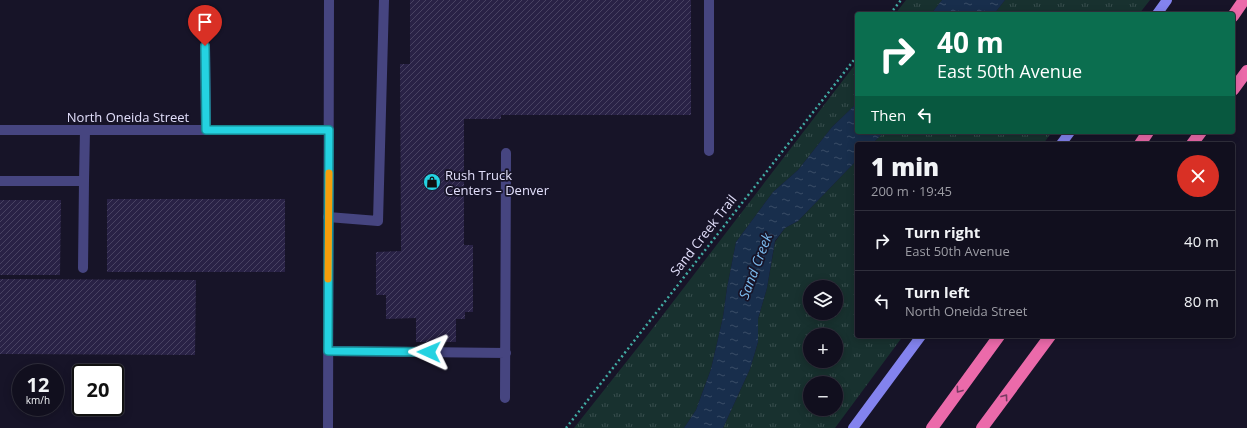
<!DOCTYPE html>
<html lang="en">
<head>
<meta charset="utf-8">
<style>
	body { margin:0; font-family:"Open Sans",sans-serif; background:#1a1827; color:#f1f3f6; height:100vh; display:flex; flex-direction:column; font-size:15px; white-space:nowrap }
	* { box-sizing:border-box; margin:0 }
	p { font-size:13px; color:#9c9ca4 }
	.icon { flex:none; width:22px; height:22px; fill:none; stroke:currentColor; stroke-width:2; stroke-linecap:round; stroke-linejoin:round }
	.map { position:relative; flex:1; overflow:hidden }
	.panel { position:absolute; left:855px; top:142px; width:380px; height:196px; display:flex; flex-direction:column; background:#110f1e; border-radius:4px; box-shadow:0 2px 10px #0003,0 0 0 1px #302f3c }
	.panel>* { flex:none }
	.banner { position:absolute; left:855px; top:12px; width:380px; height:122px; border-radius:4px; box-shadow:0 2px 10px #0003,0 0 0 1px #302f3c; background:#0b6e4f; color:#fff; overflow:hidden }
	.buttons { position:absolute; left:803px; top:280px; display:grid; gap:8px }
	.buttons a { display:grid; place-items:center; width:40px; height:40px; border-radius:50%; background:#110f1e; box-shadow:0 2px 10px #0003,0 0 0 1px #302f3c; font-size:20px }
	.speed { position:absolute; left:12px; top:364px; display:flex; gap:8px; font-size:20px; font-weight:700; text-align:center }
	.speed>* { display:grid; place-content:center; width:52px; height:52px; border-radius:50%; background:#110f1e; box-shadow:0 2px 10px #0003,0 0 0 1px #302f3c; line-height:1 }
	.speed small { font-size:10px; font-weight:400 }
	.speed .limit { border:2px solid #111; border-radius:6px; background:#fff; color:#111 }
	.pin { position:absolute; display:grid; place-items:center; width:34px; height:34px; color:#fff; margin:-41px -17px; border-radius:50% 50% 50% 0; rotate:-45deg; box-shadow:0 0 4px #0007 }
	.pin .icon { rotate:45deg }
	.me { position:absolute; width:44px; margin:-22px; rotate:271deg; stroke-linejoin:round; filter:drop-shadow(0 0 3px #0008) }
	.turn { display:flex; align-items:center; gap:14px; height:84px; padding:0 16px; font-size:18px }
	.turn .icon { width:52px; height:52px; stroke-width:2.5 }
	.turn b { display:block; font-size:28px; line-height:34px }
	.then { display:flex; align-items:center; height:38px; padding:0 16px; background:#0003; gap:8px; font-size:15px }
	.round { display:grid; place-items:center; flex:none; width:42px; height:42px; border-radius:21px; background:#1a1827 }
	.overview { display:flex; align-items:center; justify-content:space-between; height:68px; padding:0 16px }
	h1 { font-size:24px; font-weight:800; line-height:30px }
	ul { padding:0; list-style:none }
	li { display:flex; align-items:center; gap:12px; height:60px; padding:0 16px; border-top:1px solid #302f3c }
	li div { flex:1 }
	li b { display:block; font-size:15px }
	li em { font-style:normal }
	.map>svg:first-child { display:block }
</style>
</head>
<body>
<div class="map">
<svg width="1247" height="428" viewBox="0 0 1247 428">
	<defs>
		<pattern id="grass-tufts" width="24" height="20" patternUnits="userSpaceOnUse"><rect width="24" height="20" fill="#18312f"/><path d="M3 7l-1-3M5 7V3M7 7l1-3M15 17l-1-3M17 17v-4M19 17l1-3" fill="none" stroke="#394e4e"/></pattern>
		<pattern id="water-ripples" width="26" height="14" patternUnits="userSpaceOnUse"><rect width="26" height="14" fill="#182e4c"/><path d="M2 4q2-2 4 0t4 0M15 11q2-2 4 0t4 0" fill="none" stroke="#394c67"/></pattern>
		<pattern id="building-hatch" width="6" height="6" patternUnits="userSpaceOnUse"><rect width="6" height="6" fill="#292246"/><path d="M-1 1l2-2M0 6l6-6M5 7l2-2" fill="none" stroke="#484262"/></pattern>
	</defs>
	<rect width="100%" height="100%" fill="#171428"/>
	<!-- grass -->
	<path fill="url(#grass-tufts)" fill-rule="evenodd" d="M906 0H942L931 14H895Z
		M1005 0H1150L1139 14H994Z
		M857 62V103L832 127 798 170 773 192 736 242 727 288 723 317 711 369 696 410 684 428H574L646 337Z
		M884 132H1052L1043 144H872Z
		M857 160V336H903L835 428H723L750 369 758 342V319L767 288 775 242 785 228 798 221ZM810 287H836V313H810ZM810 335H836V361H810ZM810 383H836V409H810Z"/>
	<!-- water -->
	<path fill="url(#water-ripples)" d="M942 0H1005L994 14H931Z
		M857 103V132H884L872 144H857V160L798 221 785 228 775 241 767 288 758 319V342L750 369 723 428H684L696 410 711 369 723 317 727 288 736 242 773 192 798 170 832 127Z"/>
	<!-- building -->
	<path fill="url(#building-hatch)" d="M410 0H691V115H501V119H464V245H473V312H465V319H456V342H416V318L386 319V295H376V252L401 251 400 64H410Z
		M107 199H285V272H107Z
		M0 200H61L60 275H0Z
		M0 279 196 280 195 355 0 354Z"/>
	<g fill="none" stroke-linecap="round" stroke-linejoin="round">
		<!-- path -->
		<path stroke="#41aca4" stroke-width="2.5" stroke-dasharray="2 3" stroke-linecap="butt" d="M890 14 901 0
			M566 428 857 56"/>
		<!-- service -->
		<path stroke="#464580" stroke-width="10" d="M709 0V151
			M205 46 206 130
			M0 181H84L85 130
			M328 217 378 221 384 0
			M83 268 84 181
			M328 351 506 353
			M505 398 506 153"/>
		<!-- minor -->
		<path stroke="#464580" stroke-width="10" d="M0 130H329
			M328 428 329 0"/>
		<!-- secondary -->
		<path stroke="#8383ee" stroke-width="10" d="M1157 14 1167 0
			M1061 144 1070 132
			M853 428 921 336"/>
		<!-- motorway -->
		<path stroke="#eb6aaa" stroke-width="12" d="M1233 16 1244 0
			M1233 90 1247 71
			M1140 144 1148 132
			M1192 144 1201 132
			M932 428 999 336
			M982 428 1050 336"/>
	</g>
	<!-- one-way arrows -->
	<defs><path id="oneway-chevron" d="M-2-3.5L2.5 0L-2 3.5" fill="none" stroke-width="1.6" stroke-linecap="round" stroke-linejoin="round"/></defs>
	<g stroke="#763b62">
		<use href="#oneway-chevron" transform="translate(959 390) rotate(126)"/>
		<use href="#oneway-chevron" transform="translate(1005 397) rotate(-54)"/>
	</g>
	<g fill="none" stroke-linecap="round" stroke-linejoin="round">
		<!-- route casing -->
		<g stroke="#178892" stroke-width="10">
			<path id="route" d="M205 46 206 130H329L328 351 429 352"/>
		</g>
		<!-- route -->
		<use href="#route" stroke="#24d2e1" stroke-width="7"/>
		<!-- slow -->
		<path stroke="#f59e0b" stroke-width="7" d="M328 279 329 173"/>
	</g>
	<!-- icons -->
	<defs>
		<g id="shop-disc" transform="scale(0.9)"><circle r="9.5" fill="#24d2e1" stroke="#171428"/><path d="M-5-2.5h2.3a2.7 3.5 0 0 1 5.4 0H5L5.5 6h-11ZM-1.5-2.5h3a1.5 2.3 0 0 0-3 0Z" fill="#111"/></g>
	</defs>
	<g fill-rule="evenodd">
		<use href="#shop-disc" x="432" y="182"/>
	</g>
	<g text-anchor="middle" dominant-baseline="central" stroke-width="3.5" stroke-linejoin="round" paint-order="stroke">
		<!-- street labels -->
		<g font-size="13" fill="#e2dffb" stroke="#171428">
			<text x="128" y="117">North Oneida Street</text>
			<text transform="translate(703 235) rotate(-52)">Sand Creek Trail</text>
		</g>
		<!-- poi labels -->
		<g font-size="13" fill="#e2dffb" stroke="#171428" text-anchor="start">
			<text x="445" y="175">Rush Truck<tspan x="445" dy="15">Centers – Denver</tspan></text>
		</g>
		<!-- water labels -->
		<g font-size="14" font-style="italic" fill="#7bbaed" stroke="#171428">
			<text transform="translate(755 266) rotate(-69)">Sand Creek</text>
		</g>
	</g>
</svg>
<div class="buttons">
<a><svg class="icon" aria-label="layers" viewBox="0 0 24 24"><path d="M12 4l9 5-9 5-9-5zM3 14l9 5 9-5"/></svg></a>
<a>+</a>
<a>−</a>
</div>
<div class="speed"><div>12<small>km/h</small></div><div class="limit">20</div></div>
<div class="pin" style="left:205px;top:46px;background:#d93025"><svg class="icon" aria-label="arrive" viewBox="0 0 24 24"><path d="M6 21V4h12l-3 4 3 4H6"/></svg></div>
<svg class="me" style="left:429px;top:352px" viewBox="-20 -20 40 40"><path d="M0-17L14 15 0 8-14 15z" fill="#24d2e1" stroke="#fff" stroke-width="4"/></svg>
<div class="banner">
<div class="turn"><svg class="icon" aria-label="right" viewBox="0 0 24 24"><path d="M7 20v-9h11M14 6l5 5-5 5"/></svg><div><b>40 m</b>East 50th Avenue</div></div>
<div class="then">Then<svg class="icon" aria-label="left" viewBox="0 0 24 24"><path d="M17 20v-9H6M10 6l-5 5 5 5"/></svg></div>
</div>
<section class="panel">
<div class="overview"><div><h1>1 min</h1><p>200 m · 19:45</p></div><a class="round" style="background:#d93025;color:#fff"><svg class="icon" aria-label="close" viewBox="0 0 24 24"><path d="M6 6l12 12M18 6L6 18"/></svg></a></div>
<ul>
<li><svg class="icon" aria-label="right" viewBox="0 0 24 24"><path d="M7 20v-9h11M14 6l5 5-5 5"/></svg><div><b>Turn right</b><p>East 50th Avenue</p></div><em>40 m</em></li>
<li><svg class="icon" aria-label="left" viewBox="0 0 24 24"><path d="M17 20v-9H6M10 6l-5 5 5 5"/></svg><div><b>Turn left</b><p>North Oneida Street</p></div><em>80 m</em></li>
</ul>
</section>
</div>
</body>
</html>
